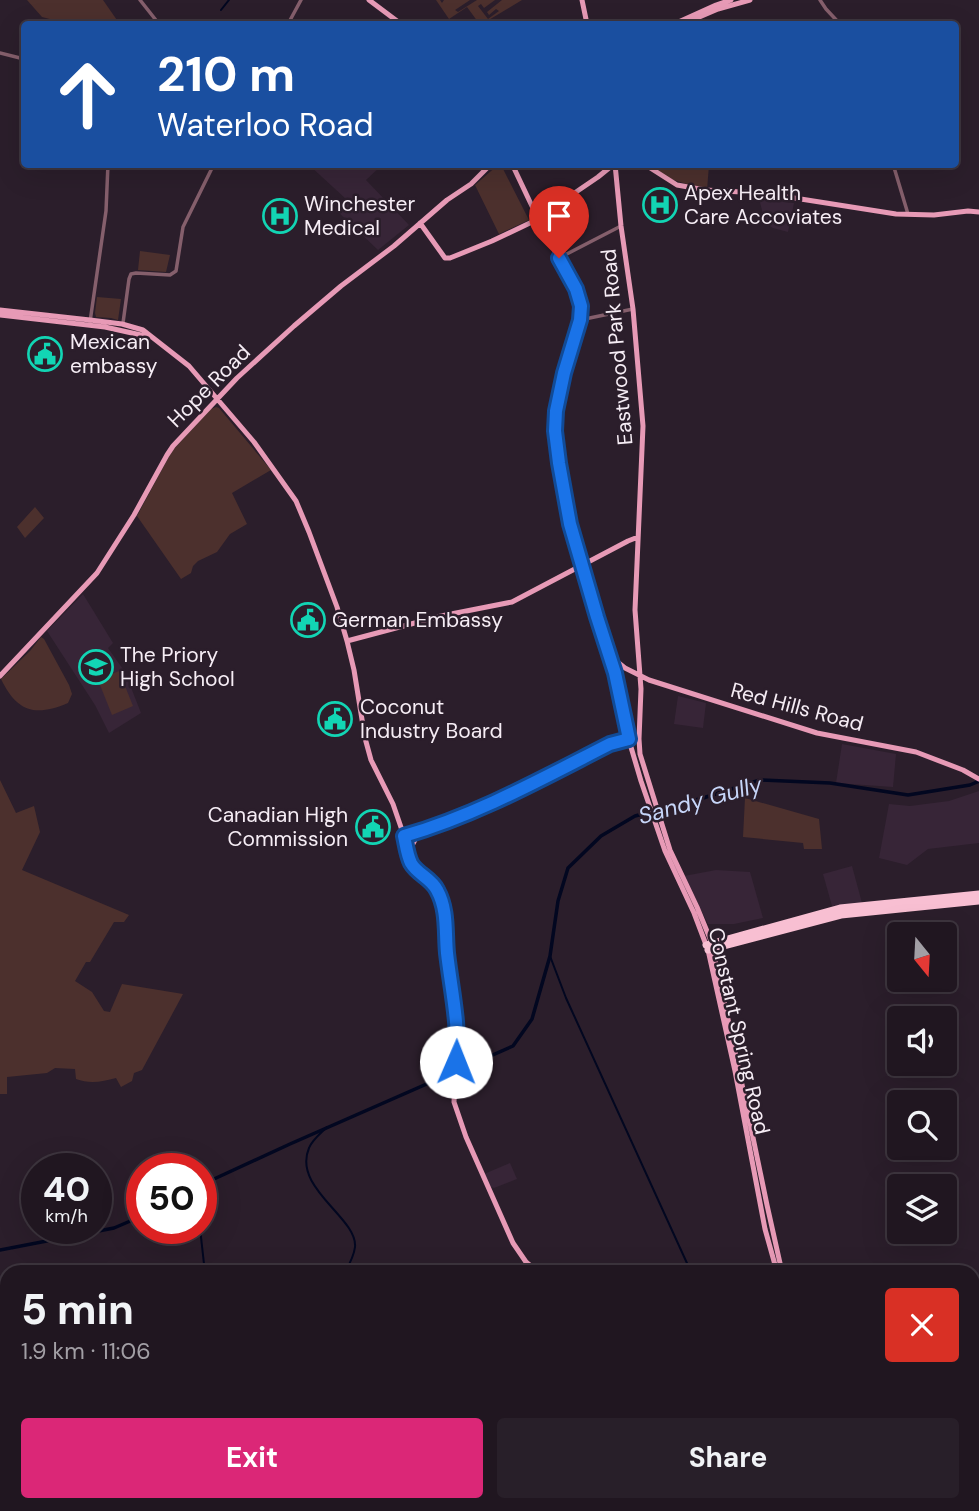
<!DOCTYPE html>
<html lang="en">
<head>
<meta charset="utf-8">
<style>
	body { margin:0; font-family:"DM Sans",sans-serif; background:#281f29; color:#f1f3f6; height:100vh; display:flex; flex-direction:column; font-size:26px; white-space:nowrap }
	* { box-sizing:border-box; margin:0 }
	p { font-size:23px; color:#a29fa5 }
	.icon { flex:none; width:38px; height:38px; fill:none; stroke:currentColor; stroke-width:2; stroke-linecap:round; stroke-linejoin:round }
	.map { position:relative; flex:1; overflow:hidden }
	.panel { position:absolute; left:0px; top:1265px; width:980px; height:247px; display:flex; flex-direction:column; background:#201620; border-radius:21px 21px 0 0; box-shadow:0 7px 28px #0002,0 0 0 2px #3d353e }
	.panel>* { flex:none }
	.banner { position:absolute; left:21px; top:21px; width:938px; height:147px; border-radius:7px; box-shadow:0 7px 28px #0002,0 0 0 2px #3d353e; background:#1a4fa0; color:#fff; overflow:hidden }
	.needle { width:46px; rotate:162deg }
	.buttons { position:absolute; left:887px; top:922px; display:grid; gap:14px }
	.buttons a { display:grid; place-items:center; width:70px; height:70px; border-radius:7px; background:#201620; box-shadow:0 7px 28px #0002,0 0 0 2px #3d353e; font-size:35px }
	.speed { position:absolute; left:21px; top:1153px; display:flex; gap:14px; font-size:35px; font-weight:700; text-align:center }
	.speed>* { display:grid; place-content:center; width:91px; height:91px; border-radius:50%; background:#201620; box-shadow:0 7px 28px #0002,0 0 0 2px #3d353e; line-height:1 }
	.speed small { font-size:18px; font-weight:400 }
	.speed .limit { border:10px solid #d22; background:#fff; color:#111 }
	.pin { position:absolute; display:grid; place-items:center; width:60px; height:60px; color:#fff; margin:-72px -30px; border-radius:50% 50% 50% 0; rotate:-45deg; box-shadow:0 0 7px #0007 }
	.pin .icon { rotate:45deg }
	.me { position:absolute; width:77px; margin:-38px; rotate:1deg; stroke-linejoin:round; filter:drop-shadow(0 0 5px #0008) }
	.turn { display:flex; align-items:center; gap:24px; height:147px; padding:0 21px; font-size:32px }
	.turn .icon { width:91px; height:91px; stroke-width:2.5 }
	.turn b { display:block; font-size:49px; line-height:60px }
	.round { display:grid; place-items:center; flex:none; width:74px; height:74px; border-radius:7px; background:#281f29 }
	.summary { display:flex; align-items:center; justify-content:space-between; height:119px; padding:0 21px }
	h1 { font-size:42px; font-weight:700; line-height:52px }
	.button { display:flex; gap:14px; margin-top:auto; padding:14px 21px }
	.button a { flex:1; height:80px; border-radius:7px; background:#db2777; color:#fff; font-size:28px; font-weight:700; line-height:80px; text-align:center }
	.button a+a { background:#281f29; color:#f1f3f6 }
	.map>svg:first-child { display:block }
</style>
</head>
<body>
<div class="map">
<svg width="979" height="1511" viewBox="0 0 979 1511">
	<rect width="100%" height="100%" fill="#2b1e2b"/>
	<!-- built -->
	<path fill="#372537" d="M309 165H382L366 180 409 225 378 250 335 209 346 199Z
		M759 198 794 203 788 232 773 228 765 223Z
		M83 594 113 643 108 648 125 672 141 713 109 733 95 705 47 631Z
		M678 696 706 703 703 728 674 724Z
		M842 744 896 754 893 787 836 783Z
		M979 791V843L928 849 907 865 879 858 889 804 910 806 949 801Z
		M852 866 862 903 832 906 823 874Z
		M716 870 750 872 763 918 734 924H708L684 876Z
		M510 1163 517 1179 494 1188 491 1187 484 1174Z"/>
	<!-- green -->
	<path fill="#4c302d" d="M27 0H103L119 23 69 24 42 17Z
		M436 0H440L442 3 444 0H470L455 10 458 12 477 0H495L484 8 481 4 478 6 488 19 499 11 496 9 489 15 487 12 502 0H522L482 24H477L478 22 467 7 449 19Z
		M498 165H501L529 220 499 234 475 185Z
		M649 165H709L707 190 670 179Z
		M140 251 170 255 166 272 138 270Z
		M97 297 121 299 118 320 111 318 96 317 95 313Z
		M216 407 219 408 271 470 232 493 247 524 230 534 217 552 198 561 193 566 191 573 181 579 137 516 172 451 211 409Z
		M35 507 44 518 25 538 17 527Z
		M41 637 44 639 69 685 72 694 68 703C35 717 17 712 1 679L30 651Z
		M119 671 133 706 112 715 98 680Z
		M0 780 16 813 34 806 40 832 22 870 129 915 124 922H114L90 962H86L75 981 92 992 104 1011 110 1012 122 984 183 994 142 1070 134 1073 132 1081 121 1087 116 1078C102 1082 89 1084 76 1079L75 1069 55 1068 47 1073 7 1077V1094H0Z
		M745 798 819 819 822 849H804L803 843 743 837Z"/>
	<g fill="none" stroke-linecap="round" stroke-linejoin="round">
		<!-- stream -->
		<path stroke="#020720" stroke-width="2" d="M221 10 229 0
			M550 956 566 998 691 1272
			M327 1127C321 1133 312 1140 309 1148 292 1188 358 1218 355 1247 354 1256 349 1265 345 1272
			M201 1198 214 1179
			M199 1272 204 1264 200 1228
			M0 1465H7
			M789 1505 790 1511
			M336 1511 337 1505"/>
		<!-- canal -->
		<path stroke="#020720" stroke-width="3.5" d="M201 1187 214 1179 290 1144 513 1046 532 1019 550 956 558 901 568 868 601 836 635 816 703 798 760 780 830 783 908 795 970 785 979 781
			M0 1250 114 1228 142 1216"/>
		<!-- minor -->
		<path stroke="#855f6c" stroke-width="3.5" d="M140 0 159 24
			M820 0 826 9 840 24
			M288 24 301 0
			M0 53 24 59
			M893 164 908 214
			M559 258 621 226
			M580 320 633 309
			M90 322 106 211 108 164
			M123 323 129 279 131 274 136 273 170 275 176 271 183 227 214 164
			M973 1290 979 1281"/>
		<!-- major -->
		<path stroke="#e79ab6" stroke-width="5" d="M369 0 401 24
			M582 0 587 24
			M674 24 716 5 731 0
			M683 24 718 9 750 0
			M512 164 540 223 576 289 581 306 580 320 564 373 555 419 558 452 570 524 597 617 615 673 628 737 641 781 665 851 694 913 708 950 735 1071 765 1229 777 1272
			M615 164 621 226 633 309 643 426 635 610 641 689 639 739 640 754 670 850 697 907 711 941 739 1070 767 1205 782 1272
			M644 164 677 185 705 190 760 193 788 197 896 214 934 215 968 211 979 212
			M420 223 445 258H450L492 241 532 222 598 177 614 164
			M0 310 90 320 122 324 143 330 189 366 254 442 296 501 309 532 337 607 347 641 354 670 365 738 371 760 393 804 404 836 410 862 416 869 432 881 441 900 446 918 447 952 457 1040 454 1102 466 1137 513 1243 526 1262 538 1272
			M0 315 105 327 150 337
			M347 641 441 616 512 602 628 541 638 537
			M610 656 625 668 649 680 817 733 916 752 963 770 979 779
			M0 676 97 573 134 515 167 455 173 446 237 378 294 326 341 286 394 246 447 200 471 184 491 164
			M404 836C455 821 501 798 548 775 575 762 603 745 632 738
			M409 851 416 838 443 828 447 824
			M928 1505 935 1511
			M937 1505 942 1511
			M161 1511 170 1505
			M170 1511 178 1505
			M555 1511 559 1505"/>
		<!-- highway -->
		<path stroke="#f8bfd2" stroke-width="7" d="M706 945 840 908 979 894
			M708 950 841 915 979 901"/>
	</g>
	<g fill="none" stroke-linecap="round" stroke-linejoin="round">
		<!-- route casing -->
		<g stroke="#114b97" stroke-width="18">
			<path id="route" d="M456 1062C460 1026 451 989 447 953 445 932 448 910 437 890 431 878 417 874 411 863 407 855 406 845 404 836 477 815 543 778 610 744L629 739 615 673 597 617 570 524 559 463 555 431 556 411 564 373 580 320 581 306 576 289 559 258"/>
		</g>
		<!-- route -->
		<use href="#route" stroke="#1a73e8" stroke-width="12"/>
	</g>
	<!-- icons -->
	<defs>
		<g id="hospital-ring" transform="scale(1.75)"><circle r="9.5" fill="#2b1e2b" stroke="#12d5b4" stroke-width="1.5"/><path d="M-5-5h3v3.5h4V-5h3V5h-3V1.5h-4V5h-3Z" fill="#12d5b4"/></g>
		<g id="civic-ring" transform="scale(1.75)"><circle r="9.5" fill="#2b1e2b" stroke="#12d5b4" stroke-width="1.5"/><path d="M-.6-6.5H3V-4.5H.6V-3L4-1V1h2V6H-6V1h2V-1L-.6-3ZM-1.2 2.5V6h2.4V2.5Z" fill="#12d5b4"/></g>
		<g id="school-ring" transform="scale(1.75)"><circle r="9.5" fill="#2b1e2b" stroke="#12d5b4" stroke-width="1.5"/><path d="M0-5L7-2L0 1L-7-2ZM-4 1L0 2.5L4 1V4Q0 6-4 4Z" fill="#12d5b4"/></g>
	</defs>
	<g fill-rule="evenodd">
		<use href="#hospital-ring" x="660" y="205"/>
		<use href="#hospital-ring" x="280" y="216"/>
		<use href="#civic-ring" x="45" y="354"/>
		<use href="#civic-ring" x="308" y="620"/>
		<use href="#school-ring" x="96" y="667"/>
		<use href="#civic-ring" x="335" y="719"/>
		<use href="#civic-ring" x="373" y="827"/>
	</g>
	<g text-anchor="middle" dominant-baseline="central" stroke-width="5" stroke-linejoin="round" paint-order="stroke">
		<!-- poi labels -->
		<g font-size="21" fill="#f6edf5" stroke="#2b1e2b" text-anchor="start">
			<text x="684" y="193">Apex Health<tspan x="684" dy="24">Care Accoviates</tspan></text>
			<text x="304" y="204">Winchester<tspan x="304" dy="24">Medical</tspan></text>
			<text x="70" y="342">Mexican<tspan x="70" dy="24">embassy</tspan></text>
			<text x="332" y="620">German Embassy</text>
			<text x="120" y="655">The Priory<tspan x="120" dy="24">High School</tspan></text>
			<text x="360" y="707">Coconut<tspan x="360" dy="24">Industry Board</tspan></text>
			<text x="348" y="815" text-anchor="end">Canadian High<tspan x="348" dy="24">Commission</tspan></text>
		</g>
		<!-- street labels -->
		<g font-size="21" fill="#f6edf5" stroke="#2b1e2b">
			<text transform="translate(617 347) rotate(-95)">Eastwood Park Road</text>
			<text transform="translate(209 386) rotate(-45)">Hope Road</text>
			<text transform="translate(797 707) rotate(15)">Red Hills Road</text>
			<text transform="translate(739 1031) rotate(77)">Constant Spring Road</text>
		</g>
		<!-- water labels -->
		<g font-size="23" font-style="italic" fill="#c7d6f9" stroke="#2b1e2b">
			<text transform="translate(700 800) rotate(-15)">Sandy Gully</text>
		</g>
	</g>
</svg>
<div class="buttons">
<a><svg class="needle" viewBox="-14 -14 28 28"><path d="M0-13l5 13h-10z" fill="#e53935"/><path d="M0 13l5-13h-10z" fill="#a29fa5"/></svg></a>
<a><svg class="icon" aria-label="sound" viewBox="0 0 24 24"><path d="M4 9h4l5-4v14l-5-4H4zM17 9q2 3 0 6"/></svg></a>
<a><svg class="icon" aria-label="search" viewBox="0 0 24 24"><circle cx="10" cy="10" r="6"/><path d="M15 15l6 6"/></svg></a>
<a><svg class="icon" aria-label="layers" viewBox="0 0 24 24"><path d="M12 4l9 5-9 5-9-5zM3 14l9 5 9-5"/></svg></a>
</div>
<div class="speed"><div>40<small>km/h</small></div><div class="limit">50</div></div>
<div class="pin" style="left:559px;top:258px;background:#d93025"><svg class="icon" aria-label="arrive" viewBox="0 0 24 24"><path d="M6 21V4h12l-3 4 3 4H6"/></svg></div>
<svg class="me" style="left:456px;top:1062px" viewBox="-20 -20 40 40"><circle r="19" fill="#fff"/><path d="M0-13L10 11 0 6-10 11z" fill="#1a73e8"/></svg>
<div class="banner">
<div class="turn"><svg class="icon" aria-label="ahead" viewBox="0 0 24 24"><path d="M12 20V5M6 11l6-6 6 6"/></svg><div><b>210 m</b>Waterloo Road</div></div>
</div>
<section class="panel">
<div class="summary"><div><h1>5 min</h1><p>1.9 km · 11:06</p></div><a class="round" style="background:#d93025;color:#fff"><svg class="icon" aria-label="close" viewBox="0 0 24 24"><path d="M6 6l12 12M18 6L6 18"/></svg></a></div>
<div class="button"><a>Exit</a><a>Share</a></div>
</section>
</div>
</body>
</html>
